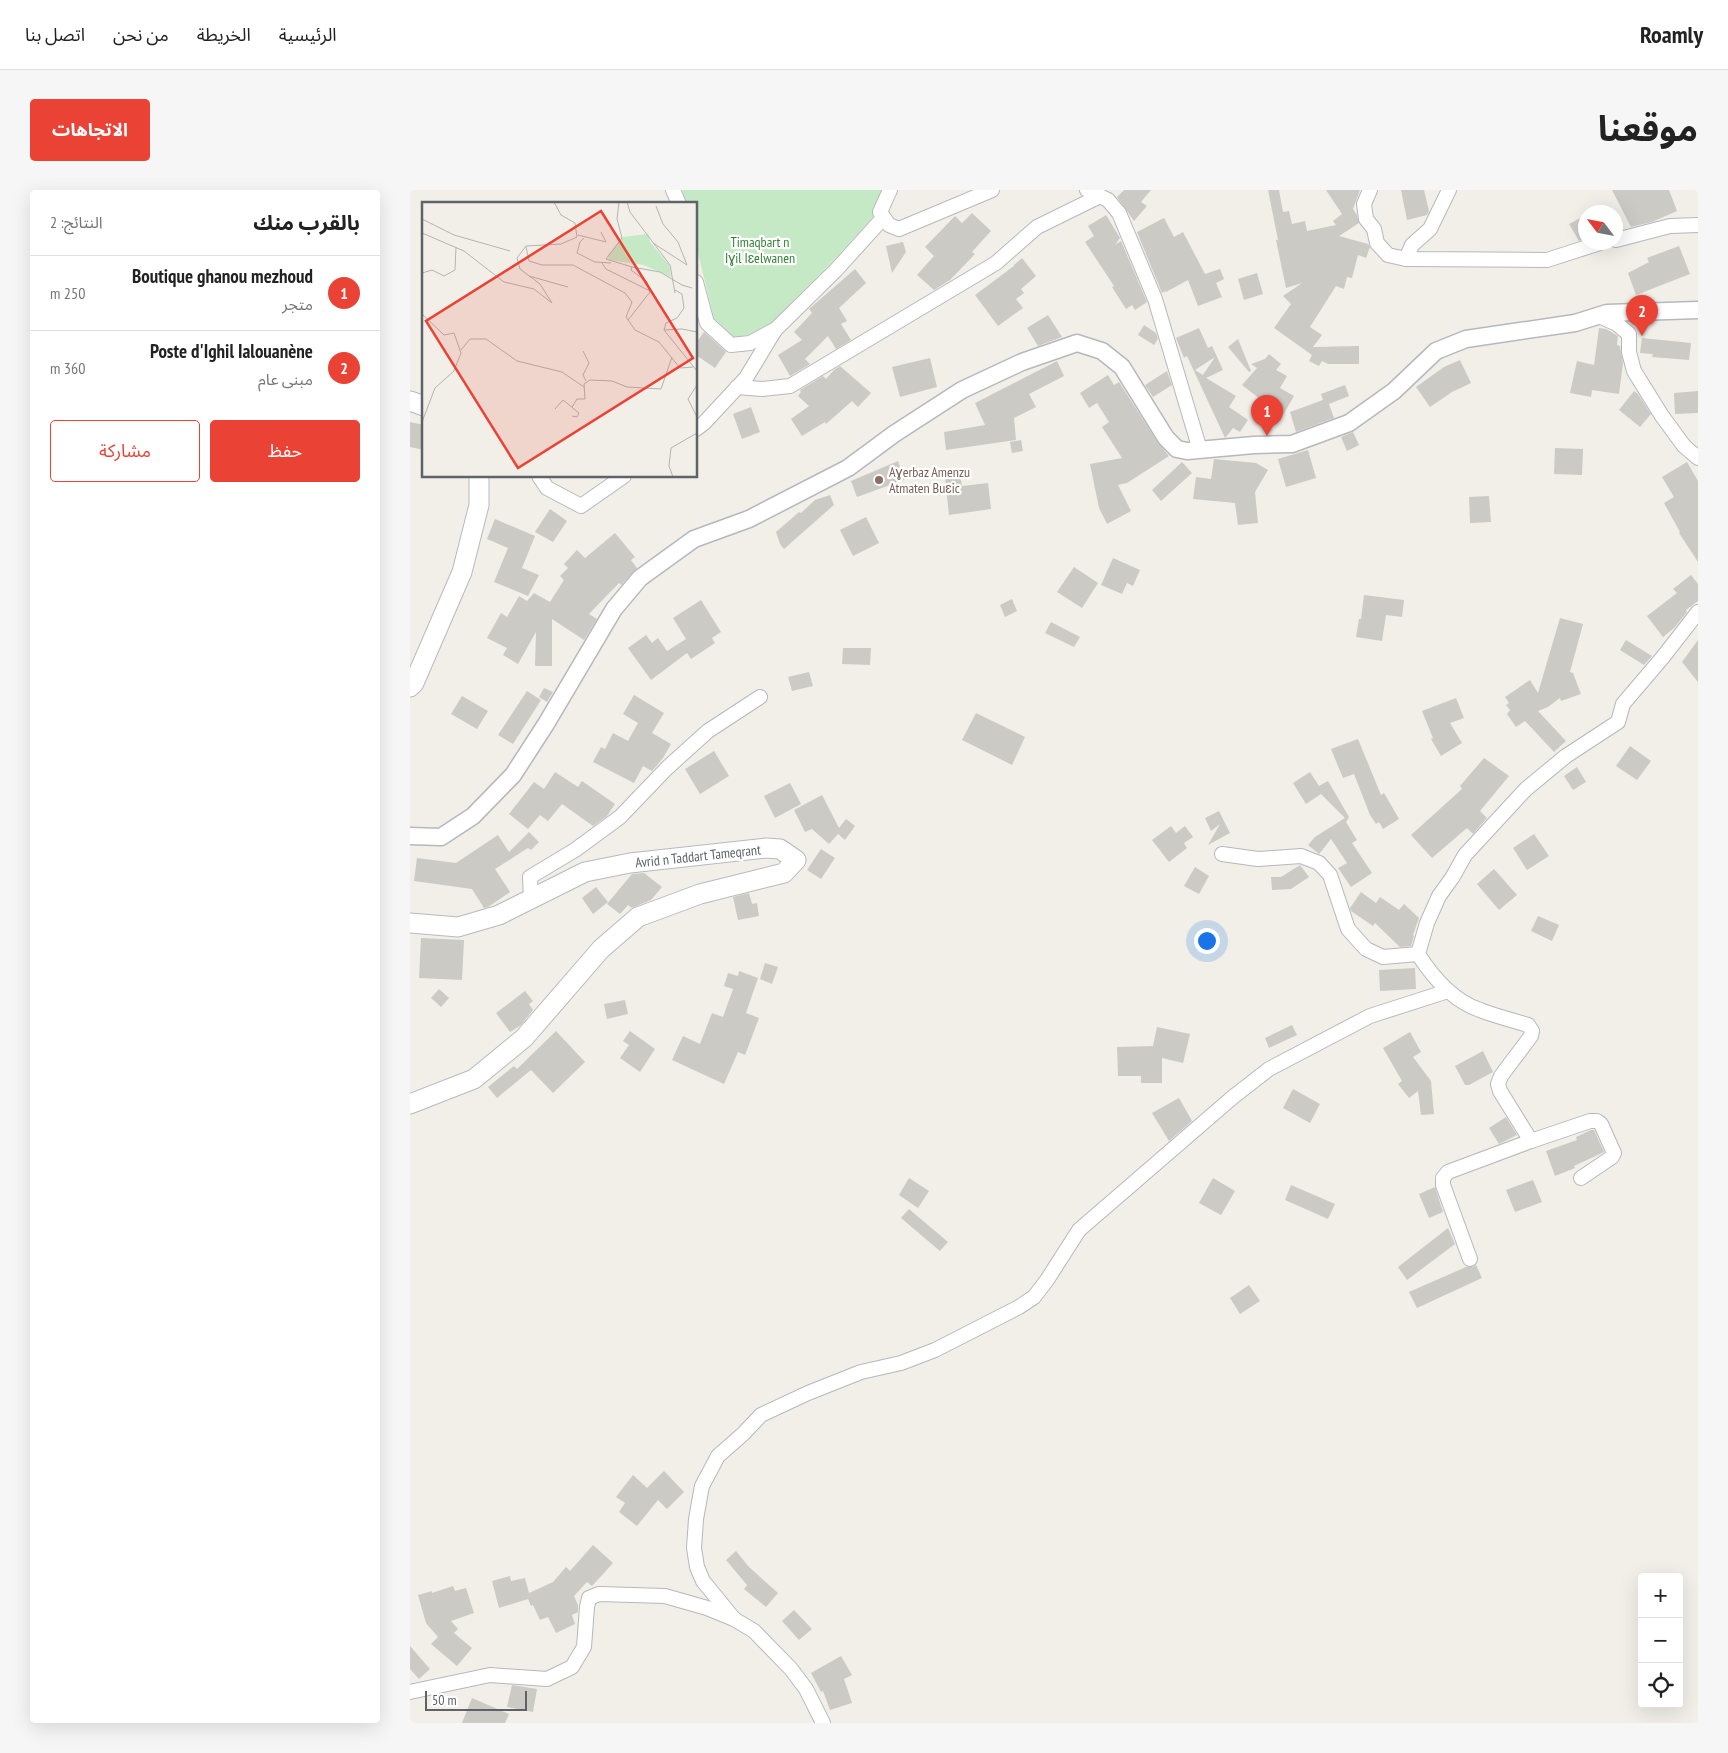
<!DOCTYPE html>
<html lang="ar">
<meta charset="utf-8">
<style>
body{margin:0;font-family:"PT Sans Narrow","Noto Sans Arabic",sans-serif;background:#f6f6f6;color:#222;direction:rtl}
.controls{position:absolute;right:15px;bottom:15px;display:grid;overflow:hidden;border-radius:5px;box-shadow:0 5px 20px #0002}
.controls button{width:45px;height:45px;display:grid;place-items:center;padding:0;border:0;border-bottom:1px solid #e0e0e0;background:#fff;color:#222;font:25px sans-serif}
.compass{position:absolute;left:1168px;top:15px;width:45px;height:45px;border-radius:50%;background:#fff;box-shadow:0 5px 20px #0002;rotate:302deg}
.scale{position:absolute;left:15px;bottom:12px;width:102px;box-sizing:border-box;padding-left:5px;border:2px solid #5f6368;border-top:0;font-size:14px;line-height:18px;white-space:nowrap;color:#5f6368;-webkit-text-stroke:4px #fff;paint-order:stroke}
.you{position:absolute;left:796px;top:750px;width:18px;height:18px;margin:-12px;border:4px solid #fff;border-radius:50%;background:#1a73e8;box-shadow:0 0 0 8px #1a73e833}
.badge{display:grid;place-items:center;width:32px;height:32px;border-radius:50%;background:#ea4335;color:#fff;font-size:16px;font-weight:700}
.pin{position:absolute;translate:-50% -41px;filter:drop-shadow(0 1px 2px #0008)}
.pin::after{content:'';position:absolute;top:26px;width:18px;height:15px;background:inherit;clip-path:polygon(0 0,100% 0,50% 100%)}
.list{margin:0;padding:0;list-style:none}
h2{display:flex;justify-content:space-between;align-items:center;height:65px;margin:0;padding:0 20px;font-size:21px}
h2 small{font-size:16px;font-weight:400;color:#767676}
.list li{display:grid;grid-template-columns:32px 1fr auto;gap:15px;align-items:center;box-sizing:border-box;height:75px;padding:0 20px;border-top:1px solid #e0e0e0}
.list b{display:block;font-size:19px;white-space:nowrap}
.list p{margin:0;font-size:16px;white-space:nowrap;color:#767676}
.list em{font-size:16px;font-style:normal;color:#767676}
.actions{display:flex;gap:10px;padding:15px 20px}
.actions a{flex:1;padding:11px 0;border:1px solid #ea4335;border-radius:5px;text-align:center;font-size:18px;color:#ea4335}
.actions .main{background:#ea4335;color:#fff}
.icon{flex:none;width:28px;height:28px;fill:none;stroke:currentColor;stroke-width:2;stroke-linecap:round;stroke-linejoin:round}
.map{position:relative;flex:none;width:1288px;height:1533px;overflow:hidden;direction:ltr;border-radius:5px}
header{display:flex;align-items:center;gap:30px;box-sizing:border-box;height:70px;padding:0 25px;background:#fff;border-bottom:1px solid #e0e0e0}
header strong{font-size:24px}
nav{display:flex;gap:28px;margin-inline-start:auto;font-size:18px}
.intro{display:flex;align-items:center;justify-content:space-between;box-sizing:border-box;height:120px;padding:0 30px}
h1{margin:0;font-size:35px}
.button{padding:12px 22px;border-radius:5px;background:#ea4335;color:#fff;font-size:18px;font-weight:700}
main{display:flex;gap:30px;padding:0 30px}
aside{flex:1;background:#fff;border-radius:5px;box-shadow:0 5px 20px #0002}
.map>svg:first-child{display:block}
.green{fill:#c5e8c5}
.building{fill:#cccac5;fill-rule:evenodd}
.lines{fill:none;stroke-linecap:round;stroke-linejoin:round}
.minor-casing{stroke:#b5b8bc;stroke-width:16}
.tertiary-casing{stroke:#b5b8bc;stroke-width:19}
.secondary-casing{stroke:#b6babf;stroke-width:21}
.minor{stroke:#fff;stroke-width:14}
.tertiary{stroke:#fff;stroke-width:16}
.secondary{stroke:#fff;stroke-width:19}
.education-dot{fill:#8d6e63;stroke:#fff;stroke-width:2}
.labels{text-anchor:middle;stroke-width:4.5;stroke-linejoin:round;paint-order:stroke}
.park-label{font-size:14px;fill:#348238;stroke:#fff}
.education-label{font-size:14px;fill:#785e54;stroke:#fff;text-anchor:start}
.street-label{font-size:14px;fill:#5f6368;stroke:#fff}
.inset-road{fill:none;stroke:#b3b3b1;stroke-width:1}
.view{fill:#ea4335;fill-opacity:0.15;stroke:#ea4335;stroke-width:2.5}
.inset-edge{fill:none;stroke:#5f6368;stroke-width:2.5}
</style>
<header>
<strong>Roamly</strong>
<nav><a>الرئيسية</a><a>الخريطة</a><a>من نحن</a><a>اتصل بنا</a></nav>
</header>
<div class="intro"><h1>موقعنا</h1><a class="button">الاتجاهات</a></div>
<main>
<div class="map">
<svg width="1288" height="1533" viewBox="0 0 1288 1533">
<rect width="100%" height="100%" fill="#f1efe8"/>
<!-- green -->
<path class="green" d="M272,0H472L463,22L464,26L420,74L361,133L338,145L324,147L304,128L286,55V14H277Z"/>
<!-- building -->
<g class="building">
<path d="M714,0H741L731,12L737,16L724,31L707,7Z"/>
<path d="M858,0H869L873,22L879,21L882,34L895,31L897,41L926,35L923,31L932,24L916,0H950L943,19L947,25L949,33L929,46L958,54L960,57L956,68L948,65L942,88L937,87L934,99L926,96L900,137L912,145L903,157L949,156V174H918L912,171L909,176L899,171L902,165L864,138L881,114L873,106L892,93L876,98L866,50H868Z"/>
<path d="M991,0H1014L1019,21L1017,25L997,30Z"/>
<path d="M1202,0H1259L1267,21L1242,32L1221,37Z"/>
<path d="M562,23L581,41L562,62L565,64L540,90L524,100L507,85L524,66L515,57L545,26L552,33Z"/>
<path d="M696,25L710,48L705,55L711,51L737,112L725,120L722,115L716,119L702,97L704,96L675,52L684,46L678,36Z"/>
<path d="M1176,25V48L1169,51L1159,34Z"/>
<path d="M754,28L764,47L773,42L795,84L810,79L814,89L806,93L812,107L788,116L778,90L754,103L756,100L752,103L727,42Z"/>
<path d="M493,52L496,62L482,83L476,56Z"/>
<path d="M1269,56L1280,84L1226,105L1218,83L1239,72L1237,68Z"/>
<path d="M612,68L626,86L611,99L614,103L606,109L613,118L588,136L565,105L604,76V75Z"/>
<path d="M445,79L456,93L429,118L437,131L431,134L441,150L426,159L418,146L395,169L400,174L380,186L368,165L392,150L384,142L402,123L399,119Z"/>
<path d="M847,83L853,104L834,110L828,89Z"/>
<path d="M638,125L652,147L628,156L617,138Z"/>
<path d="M734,135L746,143L748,149L744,155L728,145Z"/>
<path d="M789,138L798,158L802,156L813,180L796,188L826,206L819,217L838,230L830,242L823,238L816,247L815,248L777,166L774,168L766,148ZM805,167L793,185L785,180Z"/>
<path d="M1189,138L1196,139L1208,146L1207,155L1210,156L1213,173L1209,204L1182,200L1181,207L1160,203L1167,171L1184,175Z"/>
<path d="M294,142L316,162L305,178L286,165V153Z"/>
<path d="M1232,148L1281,153L1279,170L1242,167L1243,164L1230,163Z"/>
<path d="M828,149L841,181L839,182L818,157Z"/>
<path d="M859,164L871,174L866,180L877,186L870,198L884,206L870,230L846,216L850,209L832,195L847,178L841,174L855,169Z"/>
<path d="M520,168L527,197L490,207L482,177Z"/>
<path d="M1050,170L1061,193L1042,202L1020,217L1006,197L1034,177Z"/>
<path d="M647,171L654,186L619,204L626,217L604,228L606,250L536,260L534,242L575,235L565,213Z"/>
<path d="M430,176L461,203L448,217L442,211L416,234L415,232L392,246L381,229L399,216L388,206L391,202L390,200L413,186L416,189L424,180Z"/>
<path d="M757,181L762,195L743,207L735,195Z"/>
<path d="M698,185L704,195L709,192L748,253L759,266L717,293L708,295L721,321L697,334L689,318L680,274L712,268L692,237L699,232L687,213L679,218L670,203Z"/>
<path d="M935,195L939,206L919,214L924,228L886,242L880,222L913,210L911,204Z"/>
<path d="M1224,201L1228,204L1241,224L1230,237L1209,220Z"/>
<path d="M1288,201V223L1265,224L1264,203Z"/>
<path d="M341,217L350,242L332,249L323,224Z"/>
<path d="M0,232L14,235V260L0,257Z"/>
<path d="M943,242L949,255L937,261L931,247Z"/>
<path d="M611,250L613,261L602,263L600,252Z"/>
<path d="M1145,258L1173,259L1172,285L1144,284Z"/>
<path d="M898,260L906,288L876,297L868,269Z"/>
<path d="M804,269L846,273L858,280L845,302L848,333L828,335L825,313L783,309L786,287L801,289Z"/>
<path d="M488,271L494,290L447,307L441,291Z"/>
<path d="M772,272L782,283L751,311L742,300Z"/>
<path d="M1277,272L1288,291V372L1269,343L1270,342L1254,313L1264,307L1252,287Z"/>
<path d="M550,285L552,296L578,293L581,319L539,325L535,287Z"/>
<path d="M420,305L424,315L374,359L370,354L366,342L389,322L391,323L405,310Z"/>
<path d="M1079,306L1081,332L1060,333L1059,307Z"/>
<path d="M140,319L157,331L143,352L125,342Z"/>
<path d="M456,327L469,353L443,366L430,340Z"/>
<path d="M85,329L125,346L112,378L129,385L118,406L84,392L98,358L77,349Z"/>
<path d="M205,343L225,367L221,370L227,378L211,395L209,393L179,424L187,429L174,450L142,429V476H125L126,442L108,474L93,465L97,458L77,448L91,423L97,427L109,406L117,411L124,403L140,412L154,390L150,386L158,378L154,374L167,360L175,368Z"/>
<path d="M703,368L730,380L723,396L717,393L712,404L691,395Z"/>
<path d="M664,377L688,393L672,418L647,402Z"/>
<path d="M1281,385L1288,394V411L1276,420L1277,422L1264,438L1253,447L1237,426L1267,403L1263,399Z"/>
<path d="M954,405L994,410L992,427L976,425L972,451L946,447L949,429H951Z"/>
<path d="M602,409L607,421L595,427L590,415Z"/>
<path d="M291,410L311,442L302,448L305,453L281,469L277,463L241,490L218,458L236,445L242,453L248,448L257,461L276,449L263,428Z"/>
<path d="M1150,428L1173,434L1160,482L1163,483L1171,504L1151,511L1150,508L1138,517L1128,521L1156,551L1144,562L1115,531L1106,537L1097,524L1100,520L1096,515L1099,513L1095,507L1120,490L1128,503Z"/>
<path d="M641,432L670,447L664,457L635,443Z"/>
<path d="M1216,450L1242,466L1234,475L1210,460Z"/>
<path d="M1288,450V492L1272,472Z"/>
<path d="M433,458H461L460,475L432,474Z"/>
<path d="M399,482L403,496L382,501L378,487Z"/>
<path d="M134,498L143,502L137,512L129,507Z"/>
<path d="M117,501L131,510L103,554L88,545Z"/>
<path d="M224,505L254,523L242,543L261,554L253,568L242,581L233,576L224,593L183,572L191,557L195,559L203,543L218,551L228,533L213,524Z"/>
<path d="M52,506L78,521L67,539L41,524Z"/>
<path d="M1046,508L1054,528L1040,533L1052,553L1031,566L1021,549L1023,548L1012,521Z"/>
<path d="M566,523L615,547L602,575L552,550Z"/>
<path d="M948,549L971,605L974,603L989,629L973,639L969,632L966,634L960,625L944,584L933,588L921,559Z"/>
<path d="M1220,556L1241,571L1227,590L1206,576Z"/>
<path d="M304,561L319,586L290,604L275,579Z"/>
<path d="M1074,568L1099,586L1070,621L1077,628L1063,644L1057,638L1022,668L1001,645L1052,599L1050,596Z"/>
<path d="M1167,577L1176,592L1163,600L1154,586Z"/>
<path d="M145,582L168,597L172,591L205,614L197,626L183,636L152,614L138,631L130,625L118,639L99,624L124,592L134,599Z"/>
<path d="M900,582L909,596L918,591L939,627L936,632L947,650L942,653L962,683L941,697L928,678L937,673L921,649L909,664L898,655L905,647L935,628L911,604L896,614L883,593Z"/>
<path d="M380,593L391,614L365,628L354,606Z"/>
<path d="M412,605L429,638L436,629L445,636L435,650L428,644L419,654L402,639L395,642L384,620Z"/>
<path d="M809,621L820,643L798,655L810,634L801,641L795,628Z"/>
<path d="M761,636L766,643L775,636L783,647L774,653L777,658L759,672L742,650Z"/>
<path d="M119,642L129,652L121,660L118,658L85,679L100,702L78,717L74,718L62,699L4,691L7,668L46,673L88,645L99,662Z"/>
<path d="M1124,644L1139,666L1117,680L1103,658Z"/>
<path d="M411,659L425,668L411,689L397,680Z"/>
<path d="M890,675L899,687L881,699L862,700L861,687H871Z"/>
<path d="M785,677L799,686L789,704L774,696Z"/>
<path d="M1084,679L1107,705L1089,720L1067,694Z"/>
<path d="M234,683L252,697L241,710L222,718L218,715L210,724L197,714L222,684Z"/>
<path d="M186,697L198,712L183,724L172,708Z"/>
<path d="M951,702L966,713L970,707L989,720L994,714L1009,728L1003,745L1004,746L1001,756L990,757L965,733L963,736L941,721L940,718Z"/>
<path d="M339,703L342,714L347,713L349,726L328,730L323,707Z"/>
<path d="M1128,726L1149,735L1142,751L1121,741Z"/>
<path d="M11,748L54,750L52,790L9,788Z"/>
<path d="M355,773L368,777L362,794L350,789Z"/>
<path d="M1005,778L1006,799L970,801L969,780Z"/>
<path d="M329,781L348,788L336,823L349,828L335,865L328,862L314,894L262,870L273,846L290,854L302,823L313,827L323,799L314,796L318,783L328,786Z"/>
<path d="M29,799L39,808L31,817L21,808Z"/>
<path d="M115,801L123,811L119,814L123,820L111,835L100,842L86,823Z"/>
<path d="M215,810L218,824L197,829L194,814Z"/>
<path d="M882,835L887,845L859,858L855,848Z"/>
<path d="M747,837L780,844L773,873L752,868V893H731V886H708L707,857L743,856Z"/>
<path d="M146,841L175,872L143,903L121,880L87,908L78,897L104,876L107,879Z"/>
<path d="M220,841L245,859L230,882L210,868L219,855L213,851Z"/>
<path d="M1000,842L1011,862L1003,867L1021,891L1024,924L1011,925L1008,901L999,908L988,894L992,891L973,858Z"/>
<path d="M1073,861L1083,882L1059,895H1055L1045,876Z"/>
<path d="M883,899L910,914L900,933L873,918Z"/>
<path d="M769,908L782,931L759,951L742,923Z"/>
<path d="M1096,927L1107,945L1089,954L1079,938Z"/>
<path d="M1181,940H1184L1194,962L1164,976L1165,978L1145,986L1136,961L1167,950L1166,947Z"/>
<path d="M499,988L519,1001L508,1018L489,1005Z"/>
<path d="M803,988L825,1001L811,1025L789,1013Z"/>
<path d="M1123,990L1132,1012L1105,1022L1096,1000Z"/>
<path d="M881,995L925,1014L918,1029L875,1010Z"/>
<path d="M1025,997L1033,1022L1019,1028L1009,1004Z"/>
<path d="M499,1019L538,1052L530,1061L491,1028Z"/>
<path d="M1038,1038L1045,1054L997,1090L988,1077Z"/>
<path d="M1066,1075L1072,1088L1007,1118L999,1102L1056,1077H1063Z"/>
<path d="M839,1095L850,1111L830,1124L820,1108Z"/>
<path d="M254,1281L274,1302L257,1319L248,1310L227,1336L209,1322L215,1313L206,1307L223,1285L237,1298Z"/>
<path d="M183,1355L203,1373L182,1396L177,1392L164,1406L168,1415V1422L162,1425L165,1434L146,1443L138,1427L130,1430L123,1415L121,1416L118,1409L89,1418L82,1391L100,1386L101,1391L115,1388L119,1403L143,1392L156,1377L160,1381Z"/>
<path d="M326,1361L339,1377L368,1403L356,1417L334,1399L337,1395L316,1370Z"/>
<path d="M43,1396L45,1401L56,1398L64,1423L41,1431L48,1439L44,1443L62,1458L47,1476L21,1454L28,1447L16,1433L8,1405L22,1401V1403Z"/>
<path d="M384,1420L402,1439L389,1450L372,1431Z"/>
<path d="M0,1456L20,1479L9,1489L0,1479Z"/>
<path d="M431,1466L442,1485L434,1489L442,1513L420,1520L413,1501L411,1502L401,1483Z"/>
<path d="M102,1495L127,1499L123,1522L97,1517Z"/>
<path d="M62,1508L99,1524L95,1533H52Z"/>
</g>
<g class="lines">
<!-- minor casing -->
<g class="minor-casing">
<g id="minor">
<path d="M263,0L269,14"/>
<path d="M480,0L470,22L479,35L489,39L582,0"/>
<path d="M677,0L698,10L709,23L745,109L790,260"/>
<path d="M960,0L954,14L956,29L964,39L967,53L978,65L996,69"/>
<path d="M1039,0L1020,39L1002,55L996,69L1137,70L1193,52"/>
<path d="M1206,50L1260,36L1288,35"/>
<path d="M286,92L297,133L321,155L340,153L366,139L426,80L473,28"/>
<path d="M1189,126L1207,134L1219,144V162L1224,181L1252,226L1274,256L1288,268"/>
<path d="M327,197L352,199L380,196L586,73L627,37L690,6"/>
<path d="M286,239L294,233L336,188L365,140"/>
<path d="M129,286L137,298L171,316L214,286"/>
<path d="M812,664L848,669L891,666L909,673L920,685L938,739L956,759L973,767L1008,764"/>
<path d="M121,709L120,687L165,660L210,627L257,578L298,541L350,507"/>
<path d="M1121,951L1090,901L1088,894L1091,886L1121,846L1122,841L1118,835C1102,830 1085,826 1070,820C1043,811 1022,786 1008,764L1017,733L1029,706L1042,688L1055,665L1116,599L1156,566L1208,532L1213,514L1253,467L1288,422"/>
<path d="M1060,1069L1033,995V988L1038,982L1121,951L1180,931H1187L1191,934L1204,963L1202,967L1171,988"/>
<path d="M324,1429L293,1391L287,1377L284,1358L286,1329L292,1296L308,1266L333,1244L351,1225L398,1203L451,1182L491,1173L525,1160L609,1117L624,1107L637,1090L669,1040L823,907L859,879L960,826L1038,801"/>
<path d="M0,1502L80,1485L137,1489L162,1477L174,1457L177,1417L179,1408L189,1404L255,1406L297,1418L324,1429L344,1441L381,1479L396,1499L413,1533"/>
</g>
</g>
<!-- tertiary casing -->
<g class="tertiary-casing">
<path id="tertiary" d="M0,646L31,647L63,626L103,585L136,534L204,419L230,388L284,349L339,329L438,278L484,244L552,200L612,172L667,153L692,161L712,177L756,248L767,259L777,261L844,255L882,254L939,233L984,201L1026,161L1056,149L1165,133L1197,123L1288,120"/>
</g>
<!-- secondary casing -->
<g class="secondary-casing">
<g id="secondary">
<path d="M0,211L14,216"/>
<path d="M0,497L4,493L52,382L69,315V286"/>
<path d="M0,733L48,737L89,725L175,682L220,673L356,658L370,659L386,670L374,683L290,704L228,727L191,759L114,848L64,889L0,914"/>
</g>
</g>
<!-- minor -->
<use href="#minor" class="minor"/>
<!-- tertiary -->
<use href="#tertiary" class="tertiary"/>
<!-- secondary -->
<use href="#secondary" class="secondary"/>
</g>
<!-- markers -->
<circle class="education-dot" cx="469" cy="290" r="5"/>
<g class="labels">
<!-- park labels -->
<g class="park-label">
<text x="350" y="57">Timaqbart n<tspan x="350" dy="16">Iɣil Iɛelwanen</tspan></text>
</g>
<!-- education labels -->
<g class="education-label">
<text x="479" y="287">Aɣerbaz Amenzu<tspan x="479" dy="16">Atmaten Buɛic</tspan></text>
</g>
<!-- street labels -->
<g class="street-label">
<text transform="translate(288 666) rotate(-6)" y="5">Avrid n Taddart Tameqrant</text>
</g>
</g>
<!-- overview -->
<g transform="translate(12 12)">
<rect width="275" height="275" fill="#f1efe8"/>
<path d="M226,32L228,40L247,63L249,75L222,63L187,58L186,53L201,35Z" fill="#c5e8c5"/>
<path class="inset-road" d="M197,0L195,17L200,36L184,57L210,65M205,0L208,10L248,63L253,91M0,17L32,33L88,49M0,31L42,49L82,80L112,87L130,101L118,82L98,67L95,56L104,44L139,42L155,35L153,21L139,13L132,0M156,33L184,40L179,30M162,36L158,40L155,51L173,60L189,61M231,41L265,63L256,40L241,22L234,4M104,45L107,59L120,63H151L203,91L210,100L204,115L213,128L237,140L258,166L271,165M180,61L184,67L228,89M0,71L10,68L22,74L33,68L34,45M107,74L146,85M0,112L22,133L32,131L39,151L32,169L13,186L0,220M206,118L228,90L225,80L209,68L210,65L238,70L260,83L270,86M242,128L244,121L255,116L262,106L260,92L253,88M275,130L260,127L242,128L275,169M39,148L48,137H64L95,159L140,170L162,185M161,149L167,161L161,173L164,179M275,183L266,197L275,215M150,205L155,197H163L162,182L168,178L190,179L205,185L239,187L250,155M133,207L141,198L157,211L155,215L150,214M251,275L247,264L249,246L275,231"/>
<path class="view" d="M179,9L271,156L96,266L4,119Z"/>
<rect width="275" height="275" class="inset-edge"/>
</g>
</svg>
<div class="controls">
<button>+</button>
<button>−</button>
<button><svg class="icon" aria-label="locate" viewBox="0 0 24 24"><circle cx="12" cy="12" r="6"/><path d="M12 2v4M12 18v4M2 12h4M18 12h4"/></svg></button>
</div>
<svg class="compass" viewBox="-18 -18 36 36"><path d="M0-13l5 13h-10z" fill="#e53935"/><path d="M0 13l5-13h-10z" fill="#767676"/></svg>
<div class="scale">50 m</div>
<div class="you"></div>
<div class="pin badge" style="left:857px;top:246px">1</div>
<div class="pin badge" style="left:1232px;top:146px">2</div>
</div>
<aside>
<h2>بالقرب منك<small>النتائج: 2</small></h2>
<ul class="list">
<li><span class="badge">1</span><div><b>Boutique ghanou mezhoud</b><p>متجر</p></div><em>250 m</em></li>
<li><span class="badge">2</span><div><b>Poste d'Ighil Ialouanène</b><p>مبنى عام</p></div><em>360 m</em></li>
</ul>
<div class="actions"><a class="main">حفظ</a><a>مشاركة</a></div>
</aside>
</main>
